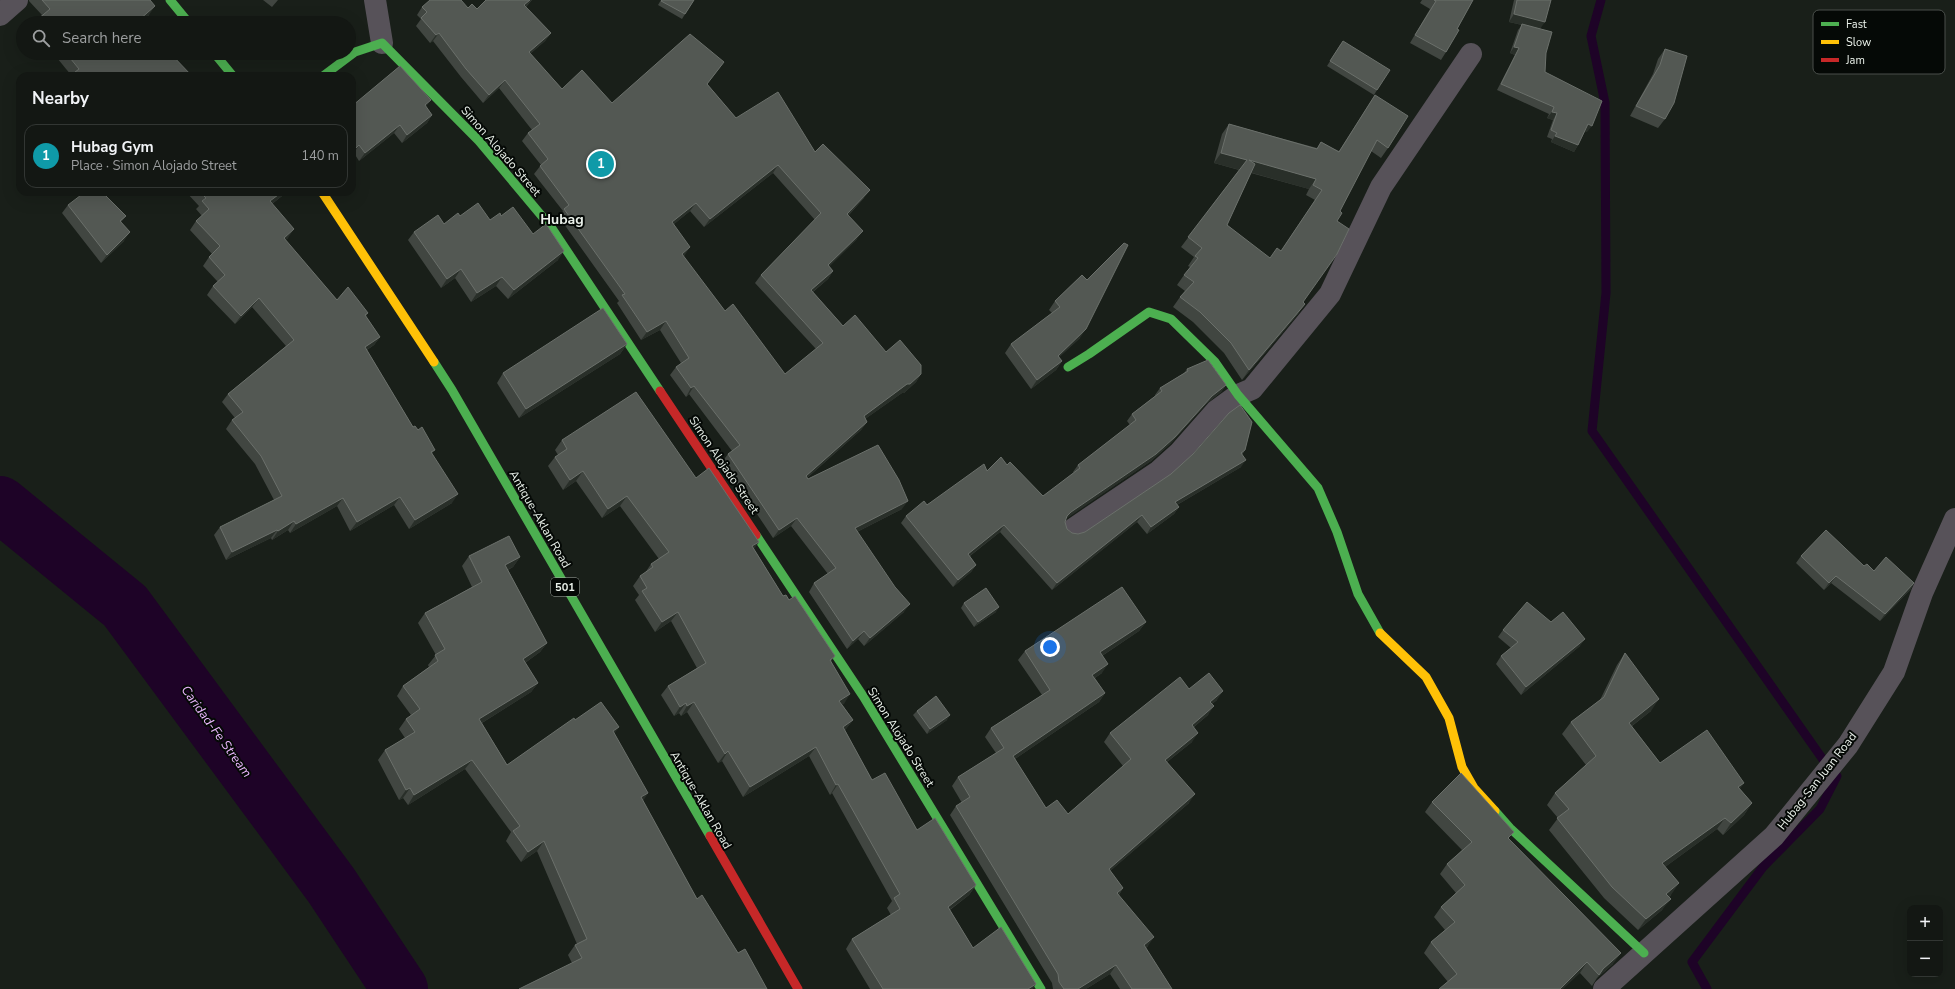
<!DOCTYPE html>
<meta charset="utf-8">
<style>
body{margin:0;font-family:"Nunito Sans",sans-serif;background:#202421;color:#f1f3f6}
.controls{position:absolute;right:12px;bottom:12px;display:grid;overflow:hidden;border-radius:8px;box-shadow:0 4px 16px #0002}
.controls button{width:36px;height:36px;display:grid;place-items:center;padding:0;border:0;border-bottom:1px solid #323633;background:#131713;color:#f1f3f6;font:20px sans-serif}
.you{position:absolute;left:1050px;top:647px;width:14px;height:14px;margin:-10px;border:3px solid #fff;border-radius:50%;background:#1a73e8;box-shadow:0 0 0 6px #1a73e833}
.badge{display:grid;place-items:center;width:26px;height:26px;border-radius:50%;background:#a2a8a2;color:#fff;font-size:13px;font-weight:700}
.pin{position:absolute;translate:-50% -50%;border:2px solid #fff;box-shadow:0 1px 4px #0006}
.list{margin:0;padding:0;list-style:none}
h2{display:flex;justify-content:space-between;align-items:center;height:52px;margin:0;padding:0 16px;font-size:17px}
h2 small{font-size:13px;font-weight:400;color:#9d9fa0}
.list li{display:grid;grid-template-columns:26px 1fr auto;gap:12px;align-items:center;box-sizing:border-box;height:64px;margin:0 8px 8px;padding:0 8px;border:1px solid #323633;border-radius:12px}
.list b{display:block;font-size:15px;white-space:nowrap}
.list p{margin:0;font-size:13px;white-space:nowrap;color:#9d9fa0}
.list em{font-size:13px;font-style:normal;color:#9d9fa0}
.icon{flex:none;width:22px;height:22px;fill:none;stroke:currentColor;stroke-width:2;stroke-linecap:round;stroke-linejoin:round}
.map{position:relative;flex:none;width:1955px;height:989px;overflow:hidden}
.search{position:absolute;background:#131713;box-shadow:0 4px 16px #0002;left:16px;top:16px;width:340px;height:44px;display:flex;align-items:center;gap:10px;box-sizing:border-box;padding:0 14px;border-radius:22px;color:#9d9fa0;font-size:15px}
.panel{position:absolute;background:#131713;box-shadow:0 4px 16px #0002;left:16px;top:72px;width:340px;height:124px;border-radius:12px}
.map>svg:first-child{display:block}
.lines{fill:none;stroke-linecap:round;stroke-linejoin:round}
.stream{stroke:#1e0327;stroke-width:9}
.river{stroke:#1e0327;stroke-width:56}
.street{stroke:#575259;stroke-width:22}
.fast{stroke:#4caf50;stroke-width:9}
.slow{stroke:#ffc107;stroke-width:9}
.jam{stroke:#c62828;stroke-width:9}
.wall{fill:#414641;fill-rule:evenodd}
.shaded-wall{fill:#292f29}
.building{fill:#535853;stroke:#6b706b;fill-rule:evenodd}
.labels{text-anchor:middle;stroke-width:4;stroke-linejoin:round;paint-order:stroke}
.shield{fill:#050906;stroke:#a6aca6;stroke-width:1}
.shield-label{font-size:11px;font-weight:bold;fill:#ebf2eb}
.street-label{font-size:12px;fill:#ebf2eb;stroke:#050906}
.water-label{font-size:13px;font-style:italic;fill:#eab6fd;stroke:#050906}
.quarter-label{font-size:14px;font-weight:bold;fill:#ebf2eb;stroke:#050906}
.key{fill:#050906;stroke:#4a4f4b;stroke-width:1}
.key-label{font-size:11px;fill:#ebf2eb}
</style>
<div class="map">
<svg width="1955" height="989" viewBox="0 0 1955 989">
<rect width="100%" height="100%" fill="#191f19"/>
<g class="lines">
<!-- stream -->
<g class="stream">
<path d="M1601,0L1591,36L1605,103L1606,293L1592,431L1824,761"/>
<path d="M1707,989L1692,962L1763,867L1820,809L1837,776"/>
</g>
<!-- river -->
<path class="river" d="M0,504L125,606L331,885L400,989"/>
<!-- street -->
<g class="street">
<path d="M375,0L382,43"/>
<path d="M0,15L17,0"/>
<path d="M1073,529L1159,471L1179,453L1216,411L1238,395L1252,389L1330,294L1381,187L1471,54"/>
<path d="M1604,989L1774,836L1848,745L1894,672L1922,593L1955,519"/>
</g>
<!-- fast -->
<g class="fast">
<path d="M170,0L189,23"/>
<path d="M214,53L233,76"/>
<path d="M323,76L355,52L382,43L479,141L551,227L660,391"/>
<path d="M434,362L452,390L710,836"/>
<path d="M1068,367L1089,354L1149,312L1171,319L1215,362L1238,395L1318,488L1337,532L1358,594L1380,633"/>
<path d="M756,535L863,696L1041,989"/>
<path d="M1495,811L1510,828L1644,953"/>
</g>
<!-- slow -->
<g class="slow">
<path d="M322,192L434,362"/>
<path d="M1380,633L1426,677L1449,718L1462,767L1474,788L1495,811"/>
</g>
<!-- jam -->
<g class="jam">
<path d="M660,391L756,535"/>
<path d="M710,836L798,989"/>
</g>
</g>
<!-- wall -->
<g class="wall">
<path d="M29,0H150L149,15L141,22L142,23H35L37,20L42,15L29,1Z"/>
<path d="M263,0H278L272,7Z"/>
<path d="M486,0H532L526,7L551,33L545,41L530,54L562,89L612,103L724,62L707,84L736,118L815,152L864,198L848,216L857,239L829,266L833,271L828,279L813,292L843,326L921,374L916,382L904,393H902L865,419L867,422L861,430L807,478L808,479L902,509L857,532L904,612L864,646L858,639L847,649L809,592L814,583L828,574L791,526L773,538L722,462L728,454L732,451L689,394L686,397L670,375L676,367L681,363L660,330L641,340L617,303L619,301L559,217L563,211L534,174L541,165L522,141L528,133L532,130L499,88L483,103L461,77L433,41L430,43L416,26L421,19L417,15L422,7L468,8L477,9ZM773,173L815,220L761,275L755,283L816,349L785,374L725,311L683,256L685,255L674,224L690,211L704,227Z"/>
<path d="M661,0H694L682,19L658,5Z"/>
<path d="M1422,0H1473L1457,29L1446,52L1441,60L1410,43L1430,9L1420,3Z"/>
<path d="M1514,0H1551L1540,29L1546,53L1545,72L1587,132L1585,131L1578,145L1574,152L1551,142L1552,139L1547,137L1553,120L1547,118L1549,114L1497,90L1515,55L1510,53L1518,30L1522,25L1509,22Z"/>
<path d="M1340,45L1377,90L1374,95L1327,66Z"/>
<path d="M1665,49V119L1658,128L1630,116L1653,74L1658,59Z"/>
<path d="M53,53H170L71,75Z"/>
<path d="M1375,95L1388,148L1381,158L1371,151L1340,211L1337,221L1303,302L1298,314L1242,380L1224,353L1193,322L1173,307L1180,297L1185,291L1177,285L1184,275L1190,267L1188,266L1194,257L1181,247L1239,170L1214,163L1222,134L1229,124L1317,148L1321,142L1339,151ZM1251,173L1309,189L1306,195L1315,200L1281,251L1269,258L1227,225Z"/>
<path d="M352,106L426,107L432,115L427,123L402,143L394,133L359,161L354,153L352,155Z"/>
<path d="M186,192H287L272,204L288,238L285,240L337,300L368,313L366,316L380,337L374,345L367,350L413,427L418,430L435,450L432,453L452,503L409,529L394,505L350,531L337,506L290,533L288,530L272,540L271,538L226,560L214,535L220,527L274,500L255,464L226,429L232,420L235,418L222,402L228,394L286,346L252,307L235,324L207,295L213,286L218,282L203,266L209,257L212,254L190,230L196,221L202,216L196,209L199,206Z"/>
<path d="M68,205L126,216L121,222L124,241L101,263L62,213Z"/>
<path d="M460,216L490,220L501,216L533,234L558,260L508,299L496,286L471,302L455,278L441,288L408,240L414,232L444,224Z"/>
<path d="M1082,275L1080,338L1059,357L1062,361L1056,370L1031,389L1005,353L1011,344L1052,313L1049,310L1055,301Z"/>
<path d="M627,344L620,354L519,418L497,383L503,373Z"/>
<path d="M1187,369L1226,385L1221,392L1207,403L1170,444L1151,461L1066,518L1065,522L1067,529L1072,533L1078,534L1085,532L1245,450L1242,455L1241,467L1177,505L1179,507L1174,514L1147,534L1137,522L1052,590L1000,532L970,556L976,565L971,572L953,587L901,523L906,516L987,471L1007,465L1043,496L1074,473L1073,472L1078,465L1130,425L1127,421L1132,414L1155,396V395L1160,388L1184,373Z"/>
<path d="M562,440L696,478L754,549L783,596L789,600L835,656L831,661L844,704H842L853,720L845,730L872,780L917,830L976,885L969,895L950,910L973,948L1036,984L1032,989H870L846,949L852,939L891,915L887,908L892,901L832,793L830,795L809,756L743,797L722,761L718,763L687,712L681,716L679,713L674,716L661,695L668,686L697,668L671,621L655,632L635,600L639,595L633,586L640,576L645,573L651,564L659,559L620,506L602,518L576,481L563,490L548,466L555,457L558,455L555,450Z"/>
<path d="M469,556L520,557L513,567L508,570L547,643L540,652L525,663L538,683L531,692L482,723L507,765L575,720L614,734L643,801L697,899L738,953L767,989L572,963L568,955L575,945L577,944L537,851L521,862L506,841L511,832L465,769L408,805L403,798L399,800L378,760L385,750L405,738L399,729L406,719L411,715L397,696L403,686L429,667L428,665L436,655L418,623L425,613L472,587L462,566Z"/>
<path d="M1801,556L1864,566L1874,571L1914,583L1910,590L1880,621L1831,583L1824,590L1796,563Z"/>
<path d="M964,603L996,612L974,627L961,608Z"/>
<path d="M1146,622L1139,631L1102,656V673L1095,678L1105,693L1099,702L1015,759L1046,808L1068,814L1123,766L1104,742L1110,733L1189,689L1217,700L1212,704L1208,715L1194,727L1192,742L1167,762L1189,803L1110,871L1123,888L1119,895L1148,946L1146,948L1172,989H1120L1110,974L1086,989H1053L1052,983L950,815L956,806L962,803L952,786L958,777L996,753L985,737L991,728L1042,695L1018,660L1025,651Z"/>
<path d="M1551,622L1580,646L1521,695L1496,664L1501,656L1511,648L1498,637L1503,630Z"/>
<path d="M1625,653L1651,711L1632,726L1660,763L1740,789L1752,803L1744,815L1723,835L1717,829L1665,867L1671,895L1669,897L1662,910L1638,930L1604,898L1549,830L1558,818L1547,805L1555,793L1586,765L1562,734L1571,722L1600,700L1617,665Z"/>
<path d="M917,711L947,720L927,734L913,715Z"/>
<path d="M1432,802L1509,839L1613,964L1597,978L1592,986L1580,973L1448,982L1424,953L1431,942L1445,930L1434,917L1441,907L1456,893L1440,874L1447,864L1462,850L1425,812Z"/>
</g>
<!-- shaded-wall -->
<g class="shaded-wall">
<path d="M530,0H532L519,13L524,5Z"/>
<path d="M155,6L149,15L139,23V20Z"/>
<path d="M1514,14L1545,22L1540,29L1509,22Z"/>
<path d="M439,33L433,41L430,43L436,35Z"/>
<path d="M551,33L545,41L523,60L529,52Z"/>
<path d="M1514,47L1519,48L1515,55L1510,53Z"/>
<path d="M505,80L499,88L483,103L489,95Z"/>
<path d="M431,100L425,108V105Z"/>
<path d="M1552,112L1557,113L1553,120L1547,118Z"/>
<path d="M432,115L427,123L402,143L407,135Z"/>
<path d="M1588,124L1592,126L1587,132L1583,131Z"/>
<path d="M400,125L394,133L359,161L365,153Z"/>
<path d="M1555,136L1578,145L1574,152L1551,142Z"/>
<path d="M359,145L354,153L352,155V152Z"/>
<path d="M1221,153L1247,160L1240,170L1214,163Z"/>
<path d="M1249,160L1316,179L1309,189L1242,170Z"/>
<path d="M778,165L773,173L704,227L710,219Z"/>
<path d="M870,190L864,198L841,223L847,214Z"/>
<path d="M282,192H287L264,210L270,201Z"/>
<path d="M696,203L690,211L667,230L672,222Z"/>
<path d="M294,229L288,238L278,247L284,238Z"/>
<path d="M863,231L857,239L823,273L828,265Z"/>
<path d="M130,232L124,241L101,263L107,255Z"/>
<path d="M690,247L685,255L676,262L682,254Z"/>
<path d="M564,251L558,260L508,299L514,290Z"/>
<path d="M461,269L455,278L441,288L447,279Z"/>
<path d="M833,271L828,279L805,298L811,290Z"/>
<path d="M502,277L496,286L471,302L477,293Z"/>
<path d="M259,298L252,307L235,324L241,316Z"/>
<path d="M1305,304L1298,314L1242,380L1249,370Z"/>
<path d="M666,321L660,330L641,340L647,332Z"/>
<path d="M1086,329L1080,338L1052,364L1058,356Z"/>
<path d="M380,337L374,345L359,355L365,347Z"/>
<path d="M627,344L620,354L519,418L526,409Z"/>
<path d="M1062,361L1056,370L1031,389L1037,380Z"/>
<path d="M921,374L916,382L904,393H902L858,424L864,416Z"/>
<path d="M1226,385L1221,392L1207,403L1170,444L1151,461L1066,519L1067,516L1071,512L1212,396Z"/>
<path d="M694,386L689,394L686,397L691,388Z"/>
<path d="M867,422L861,430L800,484L806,476Z"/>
<path d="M1246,460L1241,467L1170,509L1175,502Z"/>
<path d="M583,471L576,481L563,490L570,480Z"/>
<path d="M458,494L452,503L409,529L415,520Z"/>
<path d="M627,496L620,506L602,518L608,509Z"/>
<path d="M400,497L394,505L350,531L357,522Z"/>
<path d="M343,498L337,506L290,533L296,524Z"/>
<path d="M908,501L902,509L849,536L855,528Z"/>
<path d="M1179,507L1174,514L1147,534L1151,527Z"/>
<path d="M1142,515L1137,522L1052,590L1057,583Z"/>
<path d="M797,518L791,526L773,538L779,530Z"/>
<path d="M294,521L288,530L272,540L278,531Z"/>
<path d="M1004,525L1000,532L963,561L968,554Z"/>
<path d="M277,530L271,538L226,560L232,552Z"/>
<path d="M759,542L752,552V546Z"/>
<path d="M520,557L513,567L498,574L505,565Z"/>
<path d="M976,565L971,572L953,587L958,580Z"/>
<path d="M1836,576L1831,583L1824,590L1829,583Z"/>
<path d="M1914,583L1910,590L1880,621L1885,614Z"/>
<path d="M910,604L904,612L864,646L870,638Z"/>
<path d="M999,607L996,612L974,627L978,622Z"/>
<path d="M678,612L671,621L655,632L662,622Z"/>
<path d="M1146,622L1139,631L1094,661L1100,652Z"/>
<path d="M864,631L858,639L847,649L853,641Z"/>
<path d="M1585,639L1580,646L1521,695L1526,687Z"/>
<path d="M547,643L540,652L516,669L523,659Z"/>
<path d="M1108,664L1102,673L1086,684L1092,675Z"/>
<path d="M538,683L531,692L472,729L479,719Z"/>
<path d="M1223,691L1217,700L1204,710L1210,702Z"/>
<path d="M1105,693L1099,702L1006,765L1013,756Z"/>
<path d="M850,694L844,704L833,710L839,701Z"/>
<path d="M1659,699L1651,711L1621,734L1629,723Z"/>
<path d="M694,702L687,712L681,716L687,706Z"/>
<path d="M686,703L679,713L674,716L680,707Z"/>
<path d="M1214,706L1208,715L1185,734L1192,725Z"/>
<path d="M950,715L947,720L927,734L930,729Z"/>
<path d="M853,720L846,729L836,737L843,727Z"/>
<path d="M619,727L612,737L613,731Z"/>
<path d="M1198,733L1192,742L1159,768L1165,760Z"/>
<path d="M816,747L809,756L743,797L750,787Z"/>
<path d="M728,751L722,761L718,763L725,754Z"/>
<path d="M472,760L465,769L408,805L414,795Z"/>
<path d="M1744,783L1736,795L1738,787Z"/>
<path d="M838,784L832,793L830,795L836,785Z"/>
<path d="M410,788L403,798L399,800L406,790Z"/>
<path d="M648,793L642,803L641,797Z"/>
<path d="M1195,794L1189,803L1102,878L1109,869Z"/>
<path d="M1752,803L1744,815L1723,835L1731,823Z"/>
<path d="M1725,818L1717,829L1654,875L1662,863Z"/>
<path d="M544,841L537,851L521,862L528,852Z"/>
<path d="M1679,883L1671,895L1658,905L1666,894Z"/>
<path d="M976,885L969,895L941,916L948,907Z"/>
<path d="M1123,888L1117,897V893Z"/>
<path d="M1671,899L1662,910L1638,930L1646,919Z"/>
<path d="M1154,937L1148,946L1138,954L1144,945Z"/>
<path d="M1621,953L1613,964L1597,978L1603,969Z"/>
<path d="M1587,962L1580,973L1563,989H1560Z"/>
<path d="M1116,965L1110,974L1086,989H1078Z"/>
<path d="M1036,984L1032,989H1028Z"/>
</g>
<!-- building -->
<g class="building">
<path d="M42,0H150L155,6L139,20L142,23H40L37,20L50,9Z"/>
<path d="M430,0H461L468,8L472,4L477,9L486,0H530L524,5L551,33L529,52L562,89L582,70L612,103L690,34L724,62L707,84L736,118L778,92L815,152L823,144L870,190L847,214L863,231L828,265L833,271L811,290L843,326L855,315L886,352L900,340L921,365V374L910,384H907L864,416L867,422L806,476L808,479L878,445L899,480L908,501L855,528L895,587L910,604L870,638L864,631L853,641L814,583L836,568L797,518L779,530L728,454L740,445L694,386L691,388L676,367L689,358L666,321L647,332L622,295L625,294L564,209L569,205L540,166L548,159L528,133L540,124L505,80L489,95L466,69L439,33L436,35L421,18L427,12L422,7ZM778,165L821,213L761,275L823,343L785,374L733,304L725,311L682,254L690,247L672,222L696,203L710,219Z"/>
<path d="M662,0H694L685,14L661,1Z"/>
<path d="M1434,0H1473L1457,29L1459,30L1446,52L1415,35L1436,1Z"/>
<path d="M1517,0H1551L1545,22L1514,14Z"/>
<path d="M1522,24L1552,32L1546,53L1545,72L1602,101L1592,126L1588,124L1578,145L1555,136L1557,133L1551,130L1557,113L1552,112L1554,107L1501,84L1519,48L1514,47Z"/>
<path d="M1343,41L1390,70L1377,90L1330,61Z"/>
<path d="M1665,49L1687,56L1674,103L1665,119L1636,106L1660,65Z"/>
<path d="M66,53H170L192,76H70L79,69Z"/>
<path d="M400,66L431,100L425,105L432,115L407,135L400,125L365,153L359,145L354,150L352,148V106Z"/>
<path d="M1375,95L1408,116L1388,148L1377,140L1340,211L1342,213L1337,221L1349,229L1337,254L1303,302L1305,304L1249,370L1231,343L1200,312L1180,297L1194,282L1184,275L1198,258L1195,256L1202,248L1188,237L1247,160L1221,153L1229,124L1317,149L1321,142L1339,152ZM1249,160L1316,179L1313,185L1322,190L1281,251L1277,248L1270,258L1227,225L1255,164Z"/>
<path d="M85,192H102L126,216L120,221L130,232L107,255L68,205Z"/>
<path d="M200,192H282L270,201L294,229L284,238L337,300L348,287L368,313L365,315L380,337L365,347L413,427L415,426L418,430L422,427L435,450L431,452L458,494L415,520L400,497L357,522L343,498L296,524L294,521L278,531L277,530L232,552L220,527L282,496L261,456L232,420L243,412L228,394L294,340L259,298L241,316L213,286L225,275L209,257L220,246L196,221L209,209L202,201L206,198Z"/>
<path d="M478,203L490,220L500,213L501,216L513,207L533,234L546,224L564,251L514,290L502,277L477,293L461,269L447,279L414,232L438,215L444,224L458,213L460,216Z"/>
<path d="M1124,243L1128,245L1086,329L1058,356L1062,361L1037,380L1011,344L1060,307L1055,301L1082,275L1087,280Z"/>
<path d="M603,308L627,344L526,409L503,373Z"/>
<path d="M1208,360L1226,385L1212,396L1175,437L1156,454L1071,512L1067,516L1065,522L1067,529L1072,533L1078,534L1085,532L1171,474L1193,454L1229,413L1240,405L1252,422L1245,450L1241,453L1246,460L1175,502L1179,507L1151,527L1142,515L1057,583L1004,525L968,554L976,565L958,580L906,516L924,501L927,505L984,464L987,471L1001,457L1007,465L1010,462L1043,496L1080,468L1078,465L1136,420L1132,414L1162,391L1160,388L1188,371L1187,369Z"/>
<path d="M636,392L696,478L709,468L759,542L752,546L783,596L786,595L789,600L795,596L835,656L830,660L850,694L839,701L853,720L843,727L872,780L885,773L917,830L935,818L976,885L948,907L973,948L1001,927L1036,984L1028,989H883L852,939L900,909L894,898L900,894L838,784L836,785L816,747L750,787L728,751L725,754L694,702L687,706L686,703L680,707L668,686L706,663L678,612L662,622L642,591L647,588L640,576L653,567L651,564L669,552L627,496L608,509L583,471L570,480L555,457L567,449L562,440Z"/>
<path d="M1826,530L1864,566L1867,564L1874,571L1886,557L1914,583L1885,614L1836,576L1829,583L1801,556Z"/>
<path d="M509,536L520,557L505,565L547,643L523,659L538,683L479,719L507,765L574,718L575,720L601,702L619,727L613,731L648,793L641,797L697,899L702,895L738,953L745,949L767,989H519L582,958L575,945L587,939L544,841L528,852L513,831L520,826L472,760L414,795L410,788L406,790L385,750L415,732L406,719L420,709L403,686L438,661L435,655L445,649L425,613L482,582L469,556Z"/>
<path d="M1122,587L1146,622L1100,652L1108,664L1092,675L1105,693L1013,756L1046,808L1057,800L1068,814L1131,759L1110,733L1180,677L1189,689L1209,673L1223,691L1210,702L1214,706L1192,725L1198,733L1165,760L1195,794L1109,869L1123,888L1117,893L1154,937L1144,945L1172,989H1132L1116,965L1078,989H1064L1059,982L1058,974L956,806L970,797L958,777L1004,748L991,728L1050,690L1025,651Z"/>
<path d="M986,588L999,607L978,622L964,603Z"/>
<path d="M1527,602L1551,622L1563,612L1585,639L1526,687L1501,656L1518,642L1503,630Z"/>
<path d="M1625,653L1659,699L1629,723L1660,763L1707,730L1744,783L1738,787L1752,803L1731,823L1725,818L1662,863L1679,883L1666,894L1671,899L1646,919L1612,887L1557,818L1569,809L1555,793L1596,756L1571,722L1604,697Z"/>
<path d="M936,696L950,715L930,729L917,711Z"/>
<path d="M1461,773L1514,832L1508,838L1621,953L1603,969L1599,975L1587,962L1560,989H1439L1457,974L1431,942L1455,922L1441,907L1465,885L1447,864L1472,842L1432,802Z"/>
</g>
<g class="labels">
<!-- shield labels -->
<rect class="shield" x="551" y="578" width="28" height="18" rx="3"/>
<g class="shield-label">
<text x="565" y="591">501</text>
</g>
<!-- street labels -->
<g class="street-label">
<text transform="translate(501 151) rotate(49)" y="4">Simon Alojado Street</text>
<text transform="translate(724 465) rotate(56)" y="4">Simon Alojado Street</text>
<text transform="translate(540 519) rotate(60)" y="4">Antique-Aklan Road</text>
<text transform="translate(901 737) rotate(58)" y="4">Simon Alojado Street</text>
<text transform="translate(1817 781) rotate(-52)" y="4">Hubag-San Juan Road</text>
<text transform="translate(701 800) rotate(60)" y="4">Antique-Aklan Road</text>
</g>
<!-- water labels -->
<g class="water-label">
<text transform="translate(217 731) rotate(54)" y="5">Caridad-Fe Stream</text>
</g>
<!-- quarter labels -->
<g class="quarter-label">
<text x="562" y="224">Hubag</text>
</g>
</g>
<!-- legend -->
<rect x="1813" y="10" width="132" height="64" rx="6" class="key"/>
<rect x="1821" y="22" width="18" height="4" fill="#4caf50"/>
<rect x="1821" y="40" width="18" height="4" fill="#ffc107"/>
<rect x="1821" y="58" width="18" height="4" fill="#c62828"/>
<g class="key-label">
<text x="1846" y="28">Fast</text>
<text x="1846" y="46">Slow</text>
<text x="1846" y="64">Jam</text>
</g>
</svg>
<div class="controls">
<button>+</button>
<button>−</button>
</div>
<div class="you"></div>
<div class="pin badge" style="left:601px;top:164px;background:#0f9aa8">1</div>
<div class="search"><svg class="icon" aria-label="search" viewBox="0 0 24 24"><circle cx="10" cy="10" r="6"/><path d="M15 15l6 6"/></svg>Search here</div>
<section class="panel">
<h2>Nearby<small></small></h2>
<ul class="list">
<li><span class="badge" style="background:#0f9aa8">1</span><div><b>Hubag Gym</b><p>Place · Simon Alojado Street</p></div><em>140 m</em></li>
</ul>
</section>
</div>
